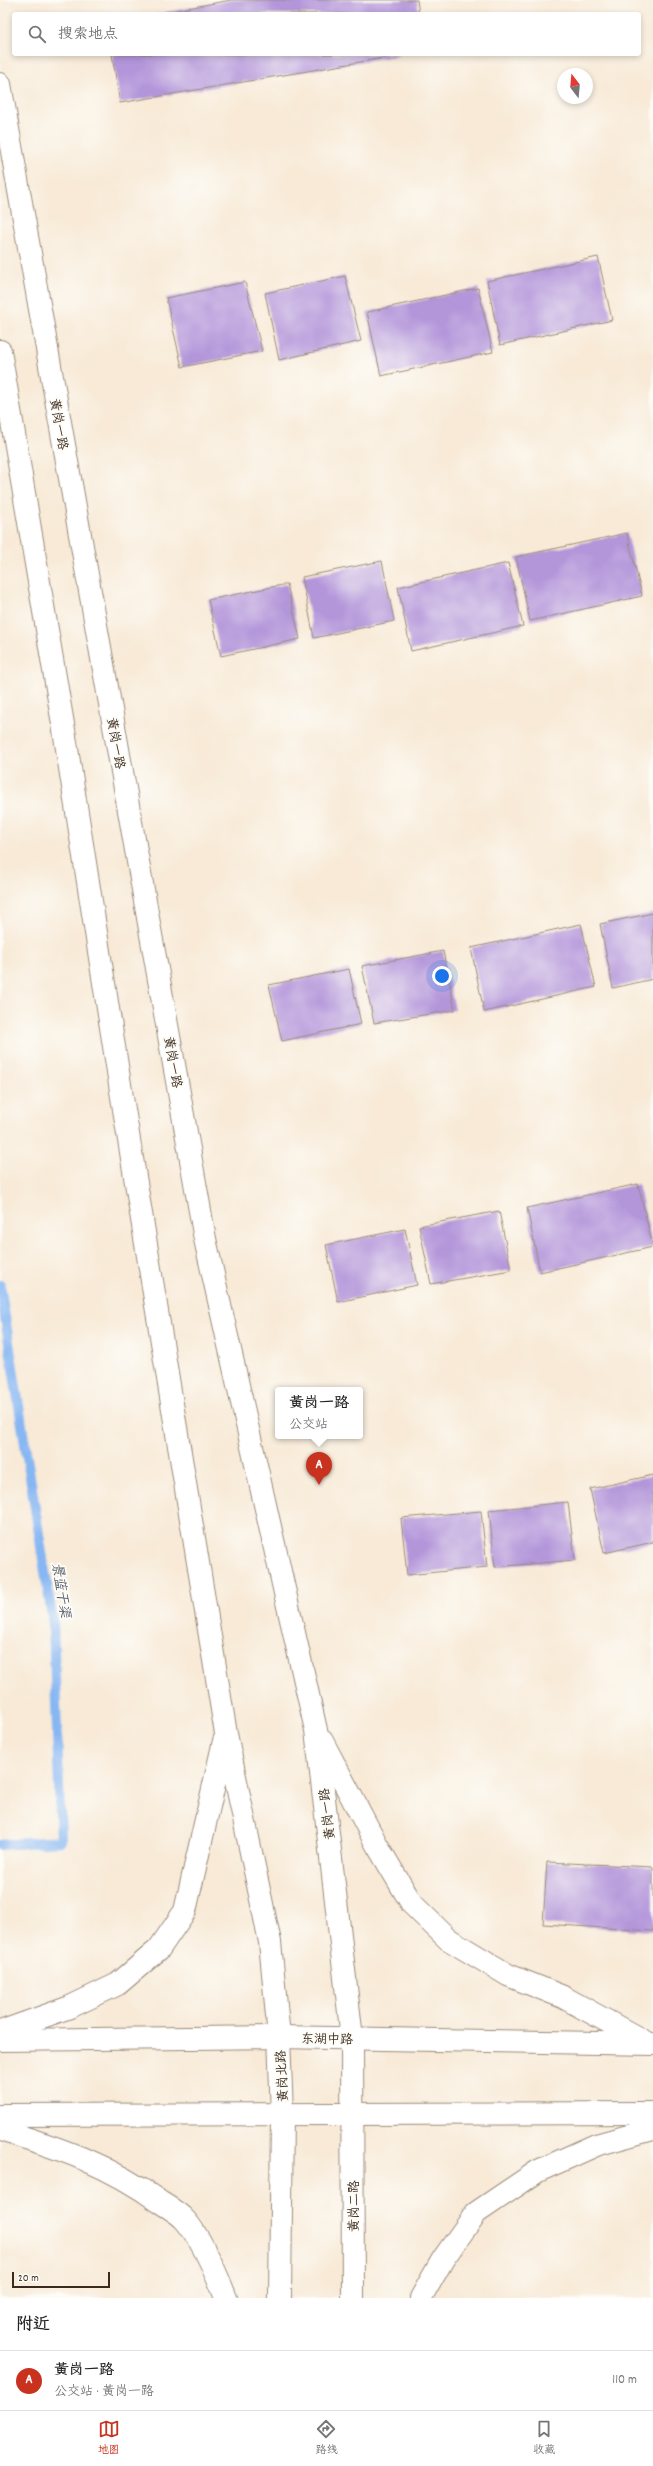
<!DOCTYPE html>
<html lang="zh">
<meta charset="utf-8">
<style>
body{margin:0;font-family:Dekko,"LXGW WenKai TC",sans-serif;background:#f6f6f6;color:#222}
.compass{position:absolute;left:557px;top:68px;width:36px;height:36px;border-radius:50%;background:#fff;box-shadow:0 2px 6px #0003;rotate:344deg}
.scale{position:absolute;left:12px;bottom:10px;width:98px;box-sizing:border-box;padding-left:4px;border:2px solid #3b2a1e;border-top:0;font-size:11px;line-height:14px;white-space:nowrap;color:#3b2a1e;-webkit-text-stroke:3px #fdfcf7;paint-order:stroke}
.you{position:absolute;left:442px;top:976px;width:14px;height:14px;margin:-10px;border:3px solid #fff;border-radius:50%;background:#1a73e8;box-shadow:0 0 0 6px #1a73e833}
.badge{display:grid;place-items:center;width:26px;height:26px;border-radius:50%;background:#c8321e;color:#fff;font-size:13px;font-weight:700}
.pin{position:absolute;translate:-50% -33px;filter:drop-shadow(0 1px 2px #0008)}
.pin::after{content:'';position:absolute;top:21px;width:14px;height:12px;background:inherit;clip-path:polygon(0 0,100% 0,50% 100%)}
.popup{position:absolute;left:275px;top:1387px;width:88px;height:52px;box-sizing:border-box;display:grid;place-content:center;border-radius:4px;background:#fff;filter:drop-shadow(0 1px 3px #0005);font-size:13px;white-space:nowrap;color:#767676}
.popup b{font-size:15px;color:#222}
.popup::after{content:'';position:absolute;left:50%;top:100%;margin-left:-8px;border:8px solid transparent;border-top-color:#fff}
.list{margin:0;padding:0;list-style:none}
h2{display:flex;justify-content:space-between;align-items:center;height:52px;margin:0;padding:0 16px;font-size:17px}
h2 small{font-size:13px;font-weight:400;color:#767676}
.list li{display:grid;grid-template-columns:26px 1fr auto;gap:12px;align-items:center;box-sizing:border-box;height:60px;padding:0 16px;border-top:1px solid #e0e0e0}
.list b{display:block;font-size:15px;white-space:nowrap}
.list p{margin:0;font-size:13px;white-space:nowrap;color:#767676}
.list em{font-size:13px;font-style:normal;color:#767676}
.icon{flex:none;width:22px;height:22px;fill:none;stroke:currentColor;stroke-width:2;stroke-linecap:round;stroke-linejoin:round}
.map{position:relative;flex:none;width:653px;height:2298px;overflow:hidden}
.search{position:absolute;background:#fff;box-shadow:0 2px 6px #0003;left:12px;right:12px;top:12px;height:44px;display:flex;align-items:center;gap:10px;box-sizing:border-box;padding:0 14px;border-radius:4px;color:#767676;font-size:15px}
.sheet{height:112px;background:#fff}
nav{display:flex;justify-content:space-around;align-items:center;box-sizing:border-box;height:56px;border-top:1px solid #e0e0e0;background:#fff;font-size:11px;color:#767676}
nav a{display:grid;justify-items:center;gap:2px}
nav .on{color:#c8321e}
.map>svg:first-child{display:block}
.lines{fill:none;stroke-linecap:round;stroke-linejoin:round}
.stream{stroke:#87b7f3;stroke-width:10}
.building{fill:#b395da}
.secondary-casing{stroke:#9a8a7a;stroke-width:24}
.secondary{stroke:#fff;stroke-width:22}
.labels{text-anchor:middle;stroke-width:4;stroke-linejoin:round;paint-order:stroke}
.street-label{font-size:13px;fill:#3b2a1e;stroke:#fdfcf7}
.water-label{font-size:14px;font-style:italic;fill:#565b69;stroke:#fdfcf7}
</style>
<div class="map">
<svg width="653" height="2298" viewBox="0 0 653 2298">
<rect width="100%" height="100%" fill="#fdfcf7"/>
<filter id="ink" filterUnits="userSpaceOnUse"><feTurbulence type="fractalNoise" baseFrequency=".025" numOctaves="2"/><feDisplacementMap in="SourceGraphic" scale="8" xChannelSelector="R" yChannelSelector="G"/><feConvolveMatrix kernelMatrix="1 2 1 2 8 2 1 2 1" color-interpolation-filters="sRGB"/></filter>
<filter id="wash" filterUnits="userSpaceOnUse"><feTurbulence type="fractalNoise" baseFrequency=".012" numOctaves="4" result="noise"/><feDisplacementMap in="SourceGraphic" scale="16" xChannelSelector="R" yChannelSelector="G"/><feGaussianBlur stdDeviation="0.9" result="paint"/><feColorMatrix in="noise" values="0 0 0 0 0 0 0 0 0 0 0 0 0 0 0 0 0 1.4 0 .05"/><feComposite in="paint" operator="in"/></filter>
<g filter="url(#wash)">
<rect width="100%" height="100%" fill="#f8ead7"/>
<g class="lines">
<!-- stream -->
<path class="stream" d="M0,1285L53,1623L61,1841L0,1845"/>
</g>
<g id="blocks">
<!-- building -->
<g class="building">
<path d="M231,0H417L419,14H155Z"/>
<path d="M112,54H401V55L120,103Z"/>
<path d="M598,257L612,320L500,345L487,281Z"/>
<path d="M345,276L361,341L279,360L265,293Z"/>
<path d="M245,282L262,351L182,367L166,298Z"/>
<path d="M478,288L493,352L381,376L367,312Z"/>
<path d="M627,533L642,596L530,621L516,557Z"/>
<path d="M382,561L394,621L314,638L302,577Z"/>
<path d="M508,563L523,626L411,651L398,587Z"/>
<path d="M287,584L300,639L221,656L208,600Z"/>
<path d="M653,913V979L613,988L600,924Z"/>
<path d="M581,924L596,987L484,1012L471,948Z"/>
<path d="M443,951L455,1010L374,1023L362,966Z"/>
<path d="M349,969L361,1024L282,1041L269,985Z"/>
<path d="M638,1184L653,1247L540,1272L527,1208Z"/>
<path d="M499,1211L511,1270L431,1284L419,1226Z"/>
<path d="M405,1229L417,1285L338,1302L326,1245Z"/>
<path d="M653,1475V1542L604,1553L590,1489Z"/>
<path d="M568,1502L575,1560L495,1567L489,1510Z"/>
<path d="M481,1511L487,1567L407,1575L401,1518Z"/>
<path d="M547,1862L653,1867V1931L543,1924Z"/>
</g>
</g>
</g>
<g filter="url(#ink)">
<use href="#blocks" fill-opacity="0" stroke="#9a8a7a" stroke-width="1"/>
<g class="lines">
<!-- secondary casing -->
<g class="secondary-casing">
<g id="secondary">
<path d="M0,84L205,1239L316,1730L352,2038L353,2298"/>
<path d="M0,351L64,730L122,1097L226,1734L270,1942L279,2037L282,2114L280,2298"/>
<path d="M322,1741L377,1845L412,1904L448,1939L508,1975L563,1997L645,2042"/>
<path d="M0,2032L70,2007L118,1984L159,1949L185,1911L224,1741"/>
<path d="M0,2040L279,2037L653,2044"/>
<path d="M0,2115L653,2113"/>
<path d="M0,2130C60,2148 109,2165 160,2202C168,2207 179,2213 185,2220C201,2238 217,2275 226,2298"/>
<path d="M421,2298L443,2259L476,2213L538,2171L596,2145L653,2129"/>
</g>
</g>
<!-- secondary -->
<use href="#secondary" class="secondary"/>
</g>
</g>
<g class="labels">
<!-- street labels -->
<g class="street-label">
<text transform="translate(60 424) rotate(80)" y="5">黄岗一路</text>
<text transform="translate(117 743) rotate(80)" y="5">黄岗一路</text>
<text transform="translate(174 1062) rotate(80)" y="5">黄岗一路</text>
<text transform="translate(326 1814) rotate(-97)" y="5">黄岗一路</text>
<text transform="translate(327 2038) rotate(1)" y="5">东湖中路</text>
<text transform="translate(281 2076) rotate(-93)" y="5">黃岗北路</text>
<text transform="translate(353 2206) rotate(-90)" y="5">黄岗二路</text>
</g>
<!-- water labels -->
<g class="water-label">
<text transform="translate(62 1590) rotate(81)" y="5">景蓝干渠</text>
</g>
</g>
</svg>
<svg class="compass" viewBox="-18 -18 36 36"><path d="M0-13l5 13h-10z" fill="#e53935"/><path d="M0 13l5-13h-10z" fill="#767676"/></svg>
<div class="scale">20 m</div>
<div class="you"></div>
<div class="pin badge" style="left:319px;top:1485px">A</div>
<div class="popup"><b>黄岗一路</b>公交站</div>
<div class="search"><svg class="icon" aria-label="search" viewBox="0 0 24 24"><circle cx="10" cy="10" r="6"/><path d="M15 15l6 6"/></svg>搜索地点</div>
</div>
<section class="sheet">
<h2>附近<small></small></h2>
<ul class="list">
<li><span class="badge">A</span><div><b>黄岗一路</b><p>公交站 · 黄岗一路</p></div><em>110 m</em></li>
</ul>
</section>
<nav>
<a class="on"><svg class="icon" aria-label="map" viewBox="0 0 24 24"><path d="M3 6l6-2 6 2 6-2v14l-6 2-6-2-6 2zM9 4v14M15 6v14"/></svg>地图</a>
<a><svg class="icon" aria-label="directions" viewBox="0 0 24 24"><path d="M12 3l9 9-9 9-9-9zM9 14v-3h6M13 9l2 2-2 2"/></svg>路线</a>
<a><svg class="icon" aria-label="saved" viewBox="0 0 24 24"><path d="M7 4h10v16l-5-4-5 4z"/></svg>收藏</a>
</nav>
